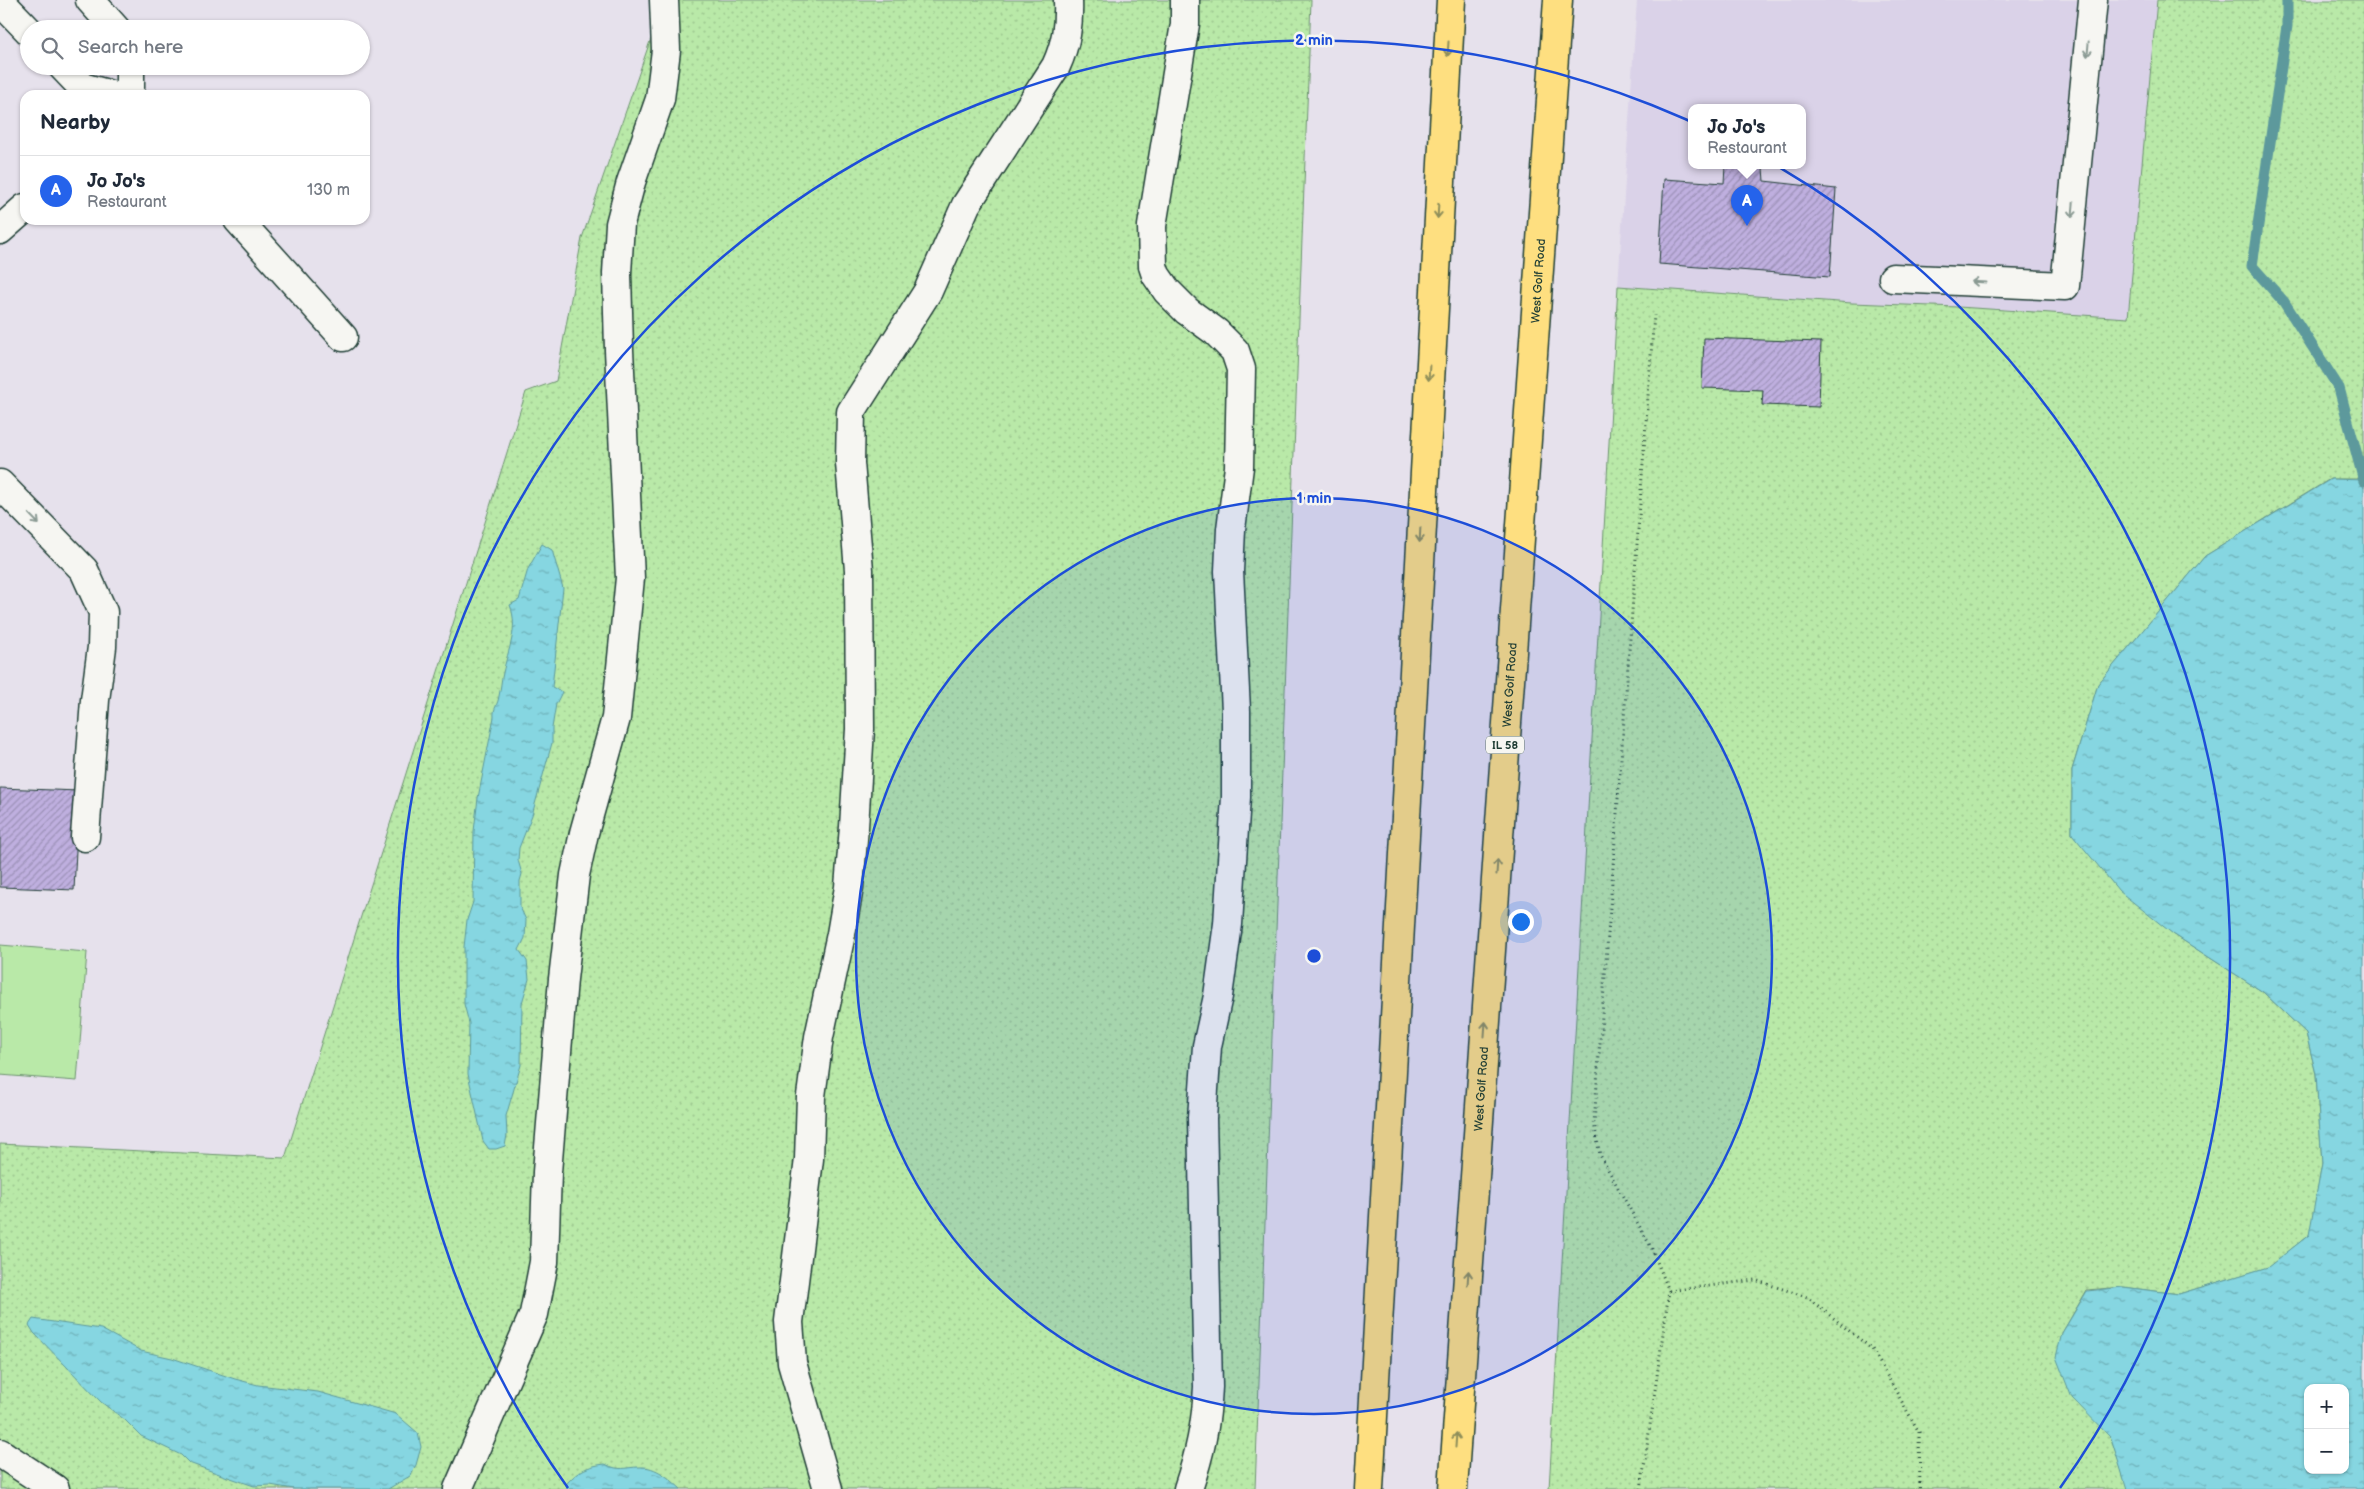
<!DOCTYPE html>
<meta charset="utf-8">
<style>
body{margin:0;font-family:"Balsamiq Sans",sans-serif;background:#f2f2f3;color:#1f2937}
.controls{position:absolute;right:15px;bottom:15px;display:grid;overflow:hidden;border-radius:10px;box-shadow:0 1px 4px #0004}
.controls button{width:45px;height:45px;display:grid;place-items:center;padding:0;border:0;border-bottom:1px solid #e0e1e3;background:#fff;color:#1f2937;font:25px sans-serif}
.you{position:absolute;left:1520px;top:921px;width:18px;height:18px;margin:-12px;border:4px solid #fff;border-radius:50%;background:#1a73e8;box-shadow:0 0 0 8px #1a73e833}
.badge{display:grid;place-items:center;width:32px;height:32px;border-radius:50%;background:#2563eb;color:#fff;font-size:16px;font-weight:700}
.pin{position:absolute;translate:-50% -41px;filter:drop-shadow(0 1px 2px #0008)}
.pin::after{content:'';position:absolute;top:26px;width:18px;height:15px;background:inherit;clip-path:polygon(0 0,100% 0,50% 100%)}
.popup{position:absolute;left:1688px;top:104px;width:118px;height:65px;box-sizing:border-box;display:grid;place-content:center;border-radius:10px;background:#fff;filter:drop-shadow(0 1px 4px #0005);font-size:16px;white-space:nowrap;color:#747a83}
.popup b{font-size:19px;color:#1f2937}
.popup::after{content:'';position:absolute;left:50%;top:100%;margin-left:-10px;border:10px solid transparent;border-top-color:#fff}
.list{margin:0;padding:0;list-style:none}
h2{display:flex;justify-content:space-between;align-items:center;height:65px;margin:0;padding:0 20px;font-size:21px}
h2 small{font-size:16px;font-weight:400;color:#747a83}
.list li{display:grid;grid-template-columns:32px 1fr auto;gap:15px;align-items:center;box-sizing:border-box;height:70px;padding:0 20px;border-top:1px solid #e0e1e3}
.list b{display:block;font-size:19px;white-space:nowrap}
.list p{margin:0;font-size:16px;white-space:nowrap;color:#747a83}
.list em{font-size:16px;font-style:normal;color:#747a83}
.icon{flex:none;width:28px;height:28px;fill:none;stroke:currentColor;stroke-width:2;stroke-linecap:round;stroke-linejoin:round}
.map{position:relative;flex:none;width:2364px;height:1489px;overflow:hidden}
.search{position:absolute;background:#fff;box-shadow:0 1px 4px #0004;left:20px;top:20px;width:350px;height:55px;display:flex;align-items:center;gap:12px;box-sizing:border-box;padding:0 18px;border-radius:28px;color:#747a83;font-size:19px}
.panel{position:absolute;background:#fff;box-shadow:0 1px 4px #0004;left:20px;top:90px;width:350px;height:135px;border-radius:15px}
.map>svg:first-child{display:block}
.built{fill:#dad2e8;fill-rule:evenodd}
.green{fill:url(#green-dots);stroke:#6c936e}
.pitch{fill:#b9e9a8;stroke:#6c936e}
.water{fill:url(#water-ripples);stroke:#5d999c;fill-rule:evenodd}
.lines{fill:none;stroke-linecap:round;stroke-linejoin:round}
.stream{stroke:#5d999c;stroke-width:11}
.building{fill:url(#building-hatch);stroke:#1f3d34}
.minor-casing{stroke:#1f3d34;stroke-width:31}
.major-casing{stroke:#1f3d34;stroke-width:31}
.path{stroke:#1f3d34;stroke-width:3;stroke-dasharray:1 4;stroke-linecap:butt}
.minor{stroke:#f6f6f2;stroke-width:28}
.major{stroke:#fedf80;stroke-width:28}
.oneway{stroke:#8e8e5a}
.oneway2{stroke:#8a9a93}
.ring{fill:none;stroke:#1d4ed8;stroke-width:2.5}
.labels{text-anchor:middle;stroke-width:5;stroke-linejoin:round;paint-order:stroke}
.shield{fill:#f6f6f2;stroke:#60746d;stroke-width:1}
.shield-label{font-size:11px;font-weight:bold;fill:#1f3d34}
.street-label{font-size:12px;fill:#1f3d34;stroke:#f6f6f2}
.centre{fill:#1d4ed8;stroke:#f6f6f2;stroke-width:2.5}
.ring-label{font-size:15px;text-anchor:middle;font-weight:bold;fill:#1d4ed8;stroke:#f6f6f2;stroke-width:5;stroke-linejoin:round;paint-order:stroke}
</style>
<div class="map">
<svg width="2364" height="1489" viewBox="0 0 2364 1489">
<defs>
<pattern id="green-dots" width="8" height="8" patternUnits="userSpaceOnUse" patternTransform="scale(1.25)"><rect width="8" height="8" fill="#b9e9a8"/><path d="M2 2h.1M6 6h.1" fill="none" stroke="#9fc991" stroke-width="1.8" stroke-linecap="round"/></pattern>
<pattern id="water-ripples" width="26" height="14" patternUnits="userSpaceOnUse" patternTransform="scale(1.25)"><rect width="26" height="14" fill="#86d6e1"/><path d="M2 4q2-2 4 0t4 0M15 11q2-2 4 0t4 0" fill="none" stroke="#6dafb7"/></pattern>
<pattern id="building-hatch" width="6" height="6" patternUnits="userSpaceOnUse" patternTransform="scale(1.25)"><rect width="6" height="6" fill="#bfafdf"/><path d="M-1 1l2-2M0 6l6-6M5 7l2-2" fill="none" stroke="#9b90b6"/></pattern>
</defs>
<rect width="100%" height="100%" fill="#e6e1ec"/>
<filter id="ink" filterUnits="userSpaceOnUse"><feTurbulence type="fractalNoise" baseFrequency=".02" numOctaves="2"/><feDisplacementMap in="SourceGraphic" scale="10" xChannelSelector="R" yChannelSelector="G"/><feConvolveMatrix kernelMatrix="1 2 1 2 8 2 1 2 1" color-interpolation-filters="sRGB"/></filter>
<g filter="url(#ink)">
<!-- built -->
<path class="built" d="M1637,0H2157L2129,318L1852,303L1618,286ZM1692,107H1802V165H1692Z"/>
<!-- green -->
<g class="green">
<path d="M652,0H1311L1255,1489H0V1144L285,1158L526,392L556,381L582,238L656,24Z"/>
<path d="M2157,0H2364V479H2330L2205,556L2098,684L2072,770V834L2173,934L2263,992L2306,1033L2316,1074L2322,1163L2310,1234L2269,1267L2179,1294L2123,1287L2087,1290L2062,1333L2111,1438L2128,1489H1549L1618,286L1852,303L1958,307L2128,318Z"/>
</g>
<!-- pitch -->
<path class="pitch" d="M0,945L87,952L77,1081L0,1075Z"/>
<!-- water -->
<g class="water">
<path d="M2331,479L2364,480V1489H2127L2111,1438L2072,1398L2056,1357L2062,1333L2087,1291L2123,1287L2179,1294L2268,1267L2309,1235L2322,1163L2316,1074L2306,1033L2263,992L2173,934L2119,891L2072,834V770L2098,684L2205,556ZM2308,1388H2345V1470H2308Z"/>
<path d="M542,544L552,550L563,588L552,687L562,692L556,704L552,728V743L532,815L519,848L518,860L522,874L520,881V907L526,920L525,938L519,950L527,961L529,979L522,1003L521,1065L506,1116L507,1135L505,1146L496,1149H489L483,1141L468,1074L469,1023L464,1004V947L467,920L473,902L474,831L478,798L494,717C493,708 498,705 499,696C501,688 501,680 503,673C508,649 519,629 510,605L519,600L528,569Z"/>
<path d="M33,1319L101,1329L141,1351L172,1358L235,1379L258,1385L318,1392L396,1414L418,1433L421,1447L416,1465L410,1476L388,1489H294L270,1485L254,1486L222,1475L189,1463L181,1455L141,1436L125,1420L101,1402L34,1333L29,1325Z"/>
<path d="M605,1464C621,1472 624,1467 640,1467C656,1466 670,1479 681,1489H567V1483C579,1470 588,1466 605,1464Z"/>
</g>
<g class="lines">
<!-- stream -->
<path class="stream" d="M2287,0V26L2252,266L2284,302L2339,388L2364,481"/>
</g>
<!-- building -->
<g class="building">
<path d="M1725,166L1763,168L1764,181L1836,189L1830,277L1659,264L1664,179L1724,183Z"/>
<path d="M1704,338L1821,342L1819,407L1762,405L1763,390L1702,388Z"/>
<path d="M0,788L79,791L74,890L0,887Z"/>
</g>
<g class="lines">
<!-- minor casing -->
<g class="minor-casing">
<g id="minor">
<path d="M90,0L116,29"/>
<path d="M1185,0V24L1152,226L1153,266L1156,275L1167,291L1187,311L1216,332L1235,351L1241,369L1239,467L1231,529L1229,571L1236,711V797L1228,924L1218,996L1207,1046L1202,1118L1208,1387C1206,1426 1200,1453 1188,1489"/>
<path d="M0,1L29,31"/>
<path d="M62,66L82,87L111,95"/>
<path d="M130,66V95"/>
<path d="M238,220L343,337"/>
<path d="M0,230L25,208"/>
<path d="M1893,278L2065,286L2093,0"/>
<path d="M0,484L84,570L103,612L102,647L95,700L85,837"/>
<path d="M0,1453L55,1489"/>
<path d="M458,1489L534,1314L544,1262L547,1172L563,979L575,875L584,833L616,718L630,578L619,350L617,273L620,224L631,182L660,99L666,50L664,0"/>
<path d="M828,1489L792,1363L789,1322L809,1159L811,1096L819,1037L841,934L849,887L854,827L860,729L859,570L850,463L851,412L928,291L966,205L1056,66C1066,44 1069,25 1068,0"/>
</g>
</g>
<!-- major casing -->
<g class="major-casing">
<g id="major">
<path d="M1369,1489L1451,0"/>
<path id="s1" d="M1453,1489L1558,0"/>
</g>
</g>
<!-- path -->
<g class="path">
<path d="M1669,1291L1755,1280L1807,1297L1872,1349L1919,1432L1920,1489"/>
<path d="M1641,1489L1669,1291L1652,1249L1600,1155L1594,1123L1654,315"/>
</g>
<!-- minor -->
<use href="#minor" class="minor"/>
<!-- major -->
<use href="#major" class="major"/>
</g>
<!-- one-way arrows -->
<defs><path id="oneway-shaft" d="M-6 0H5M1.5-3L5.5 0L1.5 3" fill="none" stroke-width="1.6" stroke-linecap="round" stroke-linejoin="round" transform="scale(1.25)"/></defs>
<g class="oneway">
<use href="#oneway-shaft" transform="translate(1448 49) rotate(94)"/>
<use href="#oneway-shaft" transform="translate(1438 211) rotate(93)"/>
<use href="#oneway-shaft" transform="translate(1429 373) rotate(93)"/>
<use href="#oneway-shaft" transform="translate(1420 535) rotate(93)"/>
<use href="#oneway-shaft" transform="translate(1497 867) rotate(-86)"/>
<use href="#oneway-shaft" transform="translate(1485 1029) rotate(-86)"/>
<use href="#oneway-shaft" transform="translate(1468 1278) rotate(-86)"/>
<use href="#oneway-shaft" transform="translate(1456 1440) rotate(-86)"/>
</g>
<g class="oneway2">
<use href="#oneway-shaft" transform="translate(2088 49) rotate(95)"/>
<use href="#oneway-shaft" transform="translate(2073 210) rotate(95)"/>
<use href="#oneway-shaft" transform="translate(1979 282) rotate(-177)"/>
<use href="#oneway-shaft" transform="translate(34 519) rotate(46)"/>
</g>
</g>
<!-- distance rings -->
<circle cx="1314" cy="956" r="458" fill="#1d4ed8" fill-opacity=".12"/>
<g class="ring">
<circle cx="1314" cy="956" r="458"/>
<path d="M568 1488A916 916 0 1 1 2060 1488"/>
</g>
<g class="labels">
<!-- shield labels -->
<rect class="shield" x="1486" y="736.5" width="38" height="17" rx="4"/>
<g class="shield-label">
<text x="1505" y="749">IL 58</text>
</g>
<!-- street labels -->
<g class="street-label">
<text dy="4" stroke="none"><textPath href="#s1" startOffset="1211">West Golf Road</textPath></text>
<text dy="4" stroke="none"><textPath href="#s1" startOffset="806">West Golf Road</textPath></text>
<text dy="4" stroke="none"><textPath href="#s1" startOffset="401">West Golf Road</textPath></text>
</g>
</g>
<circle cx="1314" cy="956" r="8" class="centre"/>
<g class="ring-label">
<text x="1314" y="45">2 min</text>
<text x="1314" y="503">1 min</text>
</g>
</svg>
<div class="controls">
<button>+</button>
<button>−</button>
</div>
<div class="you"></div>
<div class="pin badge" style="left:1747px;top:226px">A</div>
<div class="popup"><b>Jo Jo's</b>Restaurant</div>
<div class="search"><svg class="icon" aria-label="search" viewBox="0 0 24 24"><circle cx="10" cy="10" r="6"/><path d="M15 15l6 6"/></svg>Search here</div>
<section class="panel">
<h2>Nearby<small></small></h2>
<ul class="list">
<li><span class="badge">A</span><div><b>Jo Jo's</b><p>Restaurant</p></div><em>130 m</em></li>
</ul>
</section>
</div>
